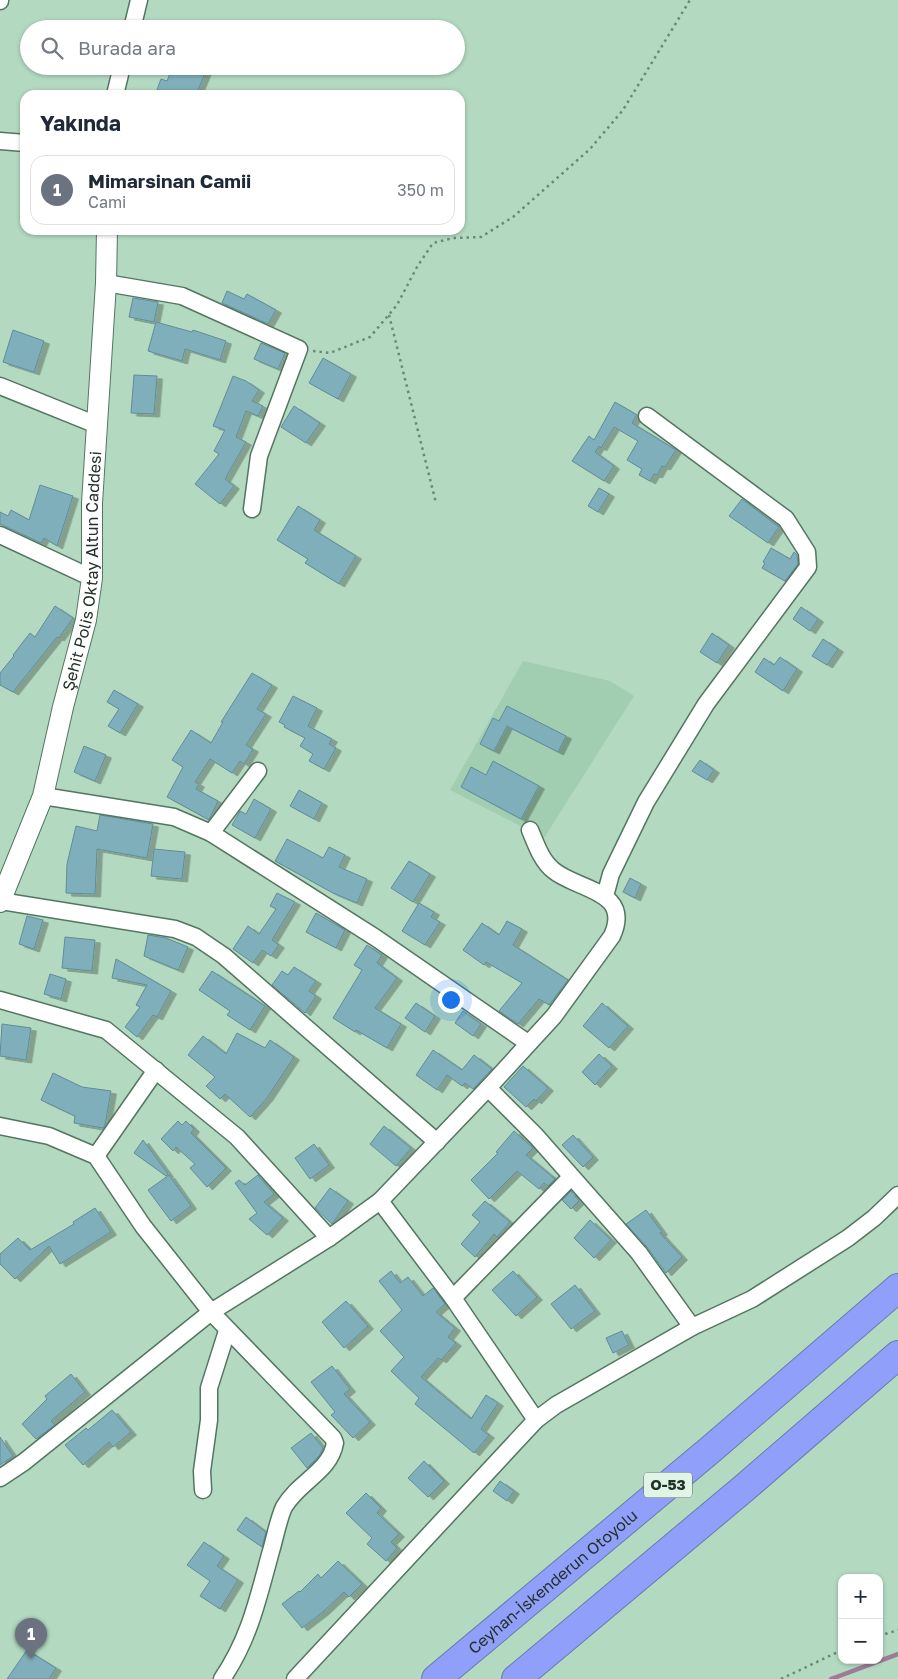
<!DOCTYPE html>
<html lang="tr">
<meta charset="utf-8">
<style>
body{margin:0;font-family:"Golos Text",sans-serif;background:#f2f2f3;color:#1f2937}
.controls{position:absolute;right:15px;bottom:15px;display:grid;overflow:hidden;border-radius:10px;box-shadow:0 1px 4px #0004}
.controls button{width:45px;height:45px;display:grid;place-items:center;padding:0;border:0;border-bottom:1px solid #e0e1e3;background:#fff;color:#1f2937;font:25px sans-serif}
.you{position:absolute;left:450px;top:999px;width:18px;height:18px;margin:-12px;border:4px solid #fff;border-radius:50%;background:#1a73e8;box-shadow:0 0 0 8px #1a73e833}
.badge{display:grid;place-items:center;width:32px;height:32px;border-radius:50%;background:#1a73e8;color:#fff;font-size:16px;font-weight:700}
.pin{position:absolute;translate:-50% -41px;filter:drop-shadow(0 1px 2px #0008)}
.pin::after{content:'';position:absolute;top:26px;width:18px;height:15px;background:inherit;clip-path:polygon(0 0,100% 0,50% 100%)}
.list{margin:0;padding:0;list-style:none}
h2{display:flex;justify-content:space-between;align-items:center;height:65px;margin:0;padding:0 20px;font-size:21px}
h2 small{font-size:16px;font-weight:400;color:#747a83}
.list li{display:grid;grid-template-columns:32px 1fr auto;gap:15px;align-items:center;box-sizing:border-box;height:70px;margin:0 10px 10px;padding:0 10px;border:1px solid #e0e1e3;border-radius:15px}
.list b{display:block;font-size:19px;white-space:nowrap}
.list p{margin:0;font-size:16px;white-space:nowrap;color:#747a83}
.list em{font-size:16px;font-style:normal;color:#747a83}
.icon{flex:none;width:28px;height:28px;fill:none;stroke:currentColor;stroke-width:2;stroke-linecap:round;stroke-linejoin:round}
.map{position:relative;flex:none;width:898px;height:1679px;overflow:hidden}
.search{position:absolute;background:#fff;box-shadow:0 1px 4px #0004;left:20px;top:20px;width:445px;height:55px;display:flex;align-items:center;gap:12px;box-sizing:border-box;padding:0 18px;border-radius:28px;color:#747a83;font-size:19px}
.panel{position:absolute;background:#fff;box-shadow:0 1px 4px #0004;left:20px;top:90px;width:445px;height:145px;border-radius:15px}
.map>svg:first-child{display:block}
.built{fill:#a1ceb0}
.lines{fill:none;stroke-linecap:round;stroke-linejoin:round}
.stream{stroke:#9e7b95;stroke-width:4.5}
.building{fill:#80afbc;stroke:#5f8d99;filter:url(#shadow)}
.minor-casing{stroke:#537660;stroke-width:19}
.tertiary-casing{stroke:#537660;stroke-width:22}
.motorway-casing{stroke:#6a79b0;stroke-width:30}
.path{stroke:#6d8877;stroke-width:2.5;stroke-dasharray:2.5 4;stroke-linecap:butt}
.minor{stroke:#fff;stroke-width:16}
.tertiary{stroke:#fff;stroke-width:20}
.motorway{stroke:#909ffa;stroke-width:28}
.labels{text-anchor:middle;stroke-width:4;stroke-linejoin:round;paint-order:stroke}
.shield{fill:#e1f5e7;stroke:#5c6c61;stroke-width:1}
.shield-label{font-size:15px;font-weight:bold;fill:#233228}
.street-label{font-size:16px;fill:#233228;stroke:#e1f5e7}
</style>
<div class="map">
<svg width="898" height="1679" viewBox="0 0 898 1679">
<defs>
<filter id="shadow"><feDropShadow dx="5.5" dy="3" stdDeviation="0" flood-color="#0004"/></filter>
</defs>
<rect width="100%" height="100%" fill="#b3d9c0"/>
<!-- built -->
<path class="built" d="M523,661L610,681L634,696L544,838L450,790Z"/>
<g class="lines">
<!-- stream -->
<path class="stream" d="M831,1679L898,1654"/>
</g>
<!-- building -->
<g class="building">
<path d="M173,66H208L196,95H155L161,79L167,81Z"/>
<path d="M227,291L244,299L247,294L276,310L268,324L222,303Z"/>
<path d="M133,298L158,302L154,322L129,317Z"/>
<path d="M156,322L192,332L193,330L226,341L220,360L185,349L182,361L148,351Z"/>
<path d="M13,330L44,341L34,372L3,362Z"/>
<path d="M261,343L285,353L278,369L254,359Z"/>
<path d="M323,358L351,374L338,399L309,383Z"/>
<path d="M134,375L157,376L154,414L131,413Z"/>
<path d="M233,376L246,381L259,390L252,401L263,406L258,416L246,411L236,437L246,442L225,479L234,486L220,504L195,484L219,454L214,451L225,430L213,426Z"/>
<path d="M615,402L637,415L632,423L676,450L665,467L662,466L657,475L654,474L650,481L639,475L642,469L627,460L638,441L614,427L601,448L599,446L595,452L614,466L604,481L572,461L589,436L594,440Z"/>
<path d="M294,406L320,423L306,443L281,427Z"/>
<path d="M40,485L73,496L57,546L44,538L41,543L0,524V512L8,516L11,510L29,520Z"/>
<path d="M599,488L609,494L598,512L588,506Z"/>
<path d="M742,499L779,527L768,543L729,516Z"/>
<path d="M298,506L320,520L314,530L356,556L339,584L305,563L308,559L277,540Z"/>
<path d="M771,548L790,559L794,552L797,555L798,564L785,581L762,568L765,563L763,562Z"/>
<path d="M55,606L73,618L59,638L57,637L13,692L0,685V673L14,656L13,655L30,633L35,637Z"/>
<path d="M801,607L818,619L810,631L793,619Z"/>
<path d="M712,633L729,645L717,663L700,652Z"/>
<path d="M823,639L838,649L827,665L812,656Z"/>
<path d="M780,657L797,669L783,691L755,672L764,658L774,665Z"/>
<path d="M252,673L272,685L257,709L266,714L246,745L253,749L244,764L240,761L232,773L210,759L195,782L199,784L196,789L218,801L209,820L167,797L183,767L172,760L191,730L211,743L223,722H221Z"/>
<path d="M114,690L138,704L120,733L108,726L119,709L107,702Z"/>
<path d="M293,696L317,708L308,726L332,739L329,744L336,748L324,769L309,761L313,754L300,746L305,738L284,727L285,725L279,722Z"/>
<path d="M507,706L566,736L558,752L507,726L494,751L480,744L493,718L499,721Z"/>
<path d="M84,746L106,755L95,781L74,772Z"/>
<path d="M700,760L714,770L707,780L692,771Z"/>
<path d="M493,761L539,786L521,819L461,787L471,767L486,775Z"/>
<path d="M299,790L322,803L314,819L290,806Z"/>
<path d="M254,799L271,809L255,838L232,825L240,811L246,814Z"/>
<path d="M100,815L153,824L147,858L97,849L95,894L66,893L67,864L76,826L97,831Z"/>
<path d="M287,839L323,858L329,847L345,855L339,867L367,879L357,903L333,893L275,861Z"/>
<path d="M154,849L185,852L182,879L151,876Z"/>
<path d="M409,861L430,874L413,902L391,888Z"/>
<path d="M630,878L641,884L635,898L623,892Z"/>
<path d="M277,893L295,902L272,940L279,945L271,956L262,950L253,963L233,949L248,926L259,934L276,909L270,906Z"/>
<path d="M419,903L434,912L431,917L440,922L425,945L402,931Z"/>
<path d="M316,913L345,930L336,948L306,932Z"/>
<path d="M27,916L43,920L34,949L19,944Z"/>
<path d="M507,921L522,929L513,945L568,980L549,1005L539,999L518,1024L499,1011L522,983L486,962L484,965L463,950L482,923L499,935Z"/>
<path d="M148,935L166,938L188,947L178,970L144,956Z"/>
<path d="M65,937L95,940L92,971L62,968Z"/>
<path d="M367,945L382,955L377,963L397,978L375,1008L401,1024L387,1048L356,1030L355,1032L333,1018L362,970L354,965Z"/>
<path d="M116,959L171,991L157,1017L153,1015L137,1037L125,1027L140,1007L136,1005L147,985L112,978Z"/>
<path d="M294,967L316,981L309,991L316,996L305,1013L272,985L282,971L288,975Z"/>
<path d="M212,971L265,1006L250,1030L227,1015L230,1011L199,990Z"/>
<path d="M50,974L66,979L61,999L44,994Z"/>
<path d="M416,1003L435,1016L425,1032L405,1018Z"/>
<path d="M602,1003L628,1026L609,1048L583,1026Z"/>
<path d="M463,1011L481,1024L473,1036L455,1023Z"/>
<path d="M2,1024L31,1028L26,1060L0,1056Z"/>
<path d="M237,1033L265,1048L270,1040L294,1057L267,1098L250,1117L225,1094L220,1099L206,1086L215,1077L188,1055L203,1036L226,1054Z"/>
<path d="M433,1050L462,1070L474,1055L492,1069L473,1089L465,1083L462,1086L447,1075L437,1090L416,1075Z"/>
<path d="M599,1054L612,1066L595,1085L582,1072Z"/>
<path d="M523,1066L548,1088L536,1101L534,1099L526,1107L504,1087Z"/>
<path d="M53,1073L82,1087L111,1091L105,1125L103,1128L74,1123L75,1116L41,1100Z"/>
<path d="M178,1121L182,1125L186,1121L194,1129L191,1133L226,1168L207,1187L190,1168L195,1164L176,1147L173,1151L161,1139Z"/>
<path d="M384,1126L411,1148L396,1166L370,1144Z"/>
<path d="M514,1131L533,1148L526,1155L555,1179L548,1186L544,1183L539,1189L517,1171L489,1199L471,1180L498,1153L496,1152Z"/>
<path d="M573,1135L593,1157L583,1167L562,1145Z"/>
<path d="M143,1140L168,1174L166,1176L134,1153Z"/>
<path d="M314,1144L329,1165L310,1179L295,1158Z"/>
<path d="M169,1175L191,1206L171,1221L148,1190Z"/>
<path d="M258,1175L274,1194L264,1202L283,1218L267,1235L249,1219L257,1213L235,1183L239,1180L245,1185Z"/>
<path d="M330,1188L348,1201L332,1224L315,1208Z"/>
<path d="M571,1191L579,1201L571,1209L562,1200Z"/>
<path d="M485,1201L510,1222L497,1237L494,1234L475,1257L461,1244L480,1222L472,1215Z"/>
<path d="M95,1208L111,1232L60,1264L49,1246L15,1279L0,1264V1254L18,1238L30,1250L74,1224L73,1222Z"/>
<path d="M646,1210L662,1232L660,1233L682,1257L666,1273L647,1247L626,1224Z"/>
<path d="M590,1220L611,1240L594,1258L574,1238Z"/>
<path d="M391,1271L400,1283L408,1277L423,1296L433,1288L445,1304L436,1312L455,1328L448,1337L456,1343L441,1360L438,1358L421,1377L471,1419L486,1395L498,1403L481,1429L489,1435L474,1453L415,1404L419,1398L391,1371L404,1357L380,1331L402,1310L379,1281Z"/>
<path d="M513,1271L537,1297L516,1316L492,1290Z"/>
<path d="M575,1285L595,1311L571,1329L551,1304Z"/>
<path d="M346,1301L368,1326L344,1348L322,1322Z"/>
<path d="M622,1331L629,1345L613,1353L606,1338Z"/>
<path d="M332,1366L350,1389L344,1394L370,1422L353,1438L331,1415L335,1412L311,1382Z"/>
<path d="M71,1374L85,1392L51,1421L55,1425L36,1439L22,1424L47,1399L45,1396Z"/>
<path d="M112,1410L131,1432L113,1447L109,1442L83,1465L65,1445L86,1428L88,1430Z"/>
<path d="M311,1433L323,1448L319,1456L307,1468L291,1448Z"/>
<path d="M0,1437L13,1456L0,1465Z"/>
<path d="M424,1461L444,1481L428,1497L408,1478Z"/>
<path d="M500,1481L514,1491L507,1501L493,1491Z"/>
<path d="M366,1493L381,1508L377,1513L399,1534L391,1542L397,1548L386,1561L367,1544L372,1538L346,1513Z"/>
<path d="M246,1517L266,1532L262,1547L237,1530Z"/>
<path d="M204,1542L224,1556L217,1566L238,1580L220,1609L200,1596L210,1581L187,1565Z"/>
<path d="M338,1561L362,1584L349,1597L344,1592L324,1611L302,1628L282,1604L299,1591L300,1592L318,1574L321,1578Z"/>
<path d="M27,1650L56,1668L49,1679H7Z"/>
</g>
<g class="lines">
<!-- minor casing -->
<g class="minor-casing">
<g id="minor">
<path d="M0,1V0"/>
<path d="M132,29L139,0"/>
<path d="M115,95L122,66"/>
<path d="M0,141L25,143"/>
<path d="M106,283L182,296L299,349L259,456L252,509"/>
<path d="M0,386L97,425"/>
<path d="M0,535L92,578"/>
<path d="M43,796L174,817L211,833L376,938L528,1043"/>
<path d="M211,833L258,771"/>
<path d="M605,896L611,874L646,802L706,704L808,567L807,552L786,519L647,416"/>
<path d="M0,901L175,929L196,937L224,956L437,1142"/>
<path d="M0,1000L106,1030L237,1137L329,1238"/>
<path d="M488,1088L536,1136L639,1253L692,1327"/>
<path d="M0,1126L49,1136L96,1156L143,1226L211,1312L333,1438L335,1443C330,1472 299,1481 284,1507C278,1520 275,1538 271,1551C258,1598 250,1638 222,1679"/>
<path d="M96,1156L156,1070"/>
<path d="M453,1298L571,1177"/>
<path d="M536,1420L556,1405L692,1327L752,1299L848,1238L874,1218L898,1195"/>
<path d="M0,1478L24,1462L211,1312L329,1238L380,1201L488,1088L554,1016L612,936C633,890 576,890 553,870C541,860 536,844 530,830"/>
<path d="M203,1490L202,1471L209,1420V1388L227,1331"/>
<path d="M295,1679L536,1420L453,1298L380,1201"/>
</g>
</g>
<!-- tertiary casing -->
<g class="tertiary-casing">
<g id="tertiary">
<path id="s1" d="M0,902L43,796L63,707L86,620L92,578V503L106,283L107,230"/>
</g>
</g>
<!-- motorway casing -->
<g class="motorway-casing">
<g id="motorway">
<path id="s2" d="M436,1679L710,1450L898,1288"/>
<path d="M516,1679L743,1489L898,1355"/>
</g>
</g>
<!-- path -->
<g class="path">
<path d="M389,315L436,503"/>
<path d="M313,351L330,353L370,337L397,305L417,267L433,243L453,238L481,237L513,217L590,149L623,110L690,0"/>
<path d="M879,1636L898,1630"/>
<path d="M781,1679L842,1650"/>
</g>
<!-- minor -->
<use href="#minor" class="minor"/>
<!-- tertiary -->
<use href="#tertiary" class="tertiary"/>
<!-- motorway -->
<use href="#motorway" class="motorway"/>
</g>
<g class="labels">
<!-- shield labels -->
<rect class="shield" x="644" y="1472.5" width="48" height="25" rx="4"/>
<g class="shield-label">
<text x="668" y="1490">O-53</text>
</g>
<!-- street labels -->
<g class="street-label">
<text dy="6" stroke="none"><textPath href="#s1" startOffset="344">Şehit Polis Oktay Altun Caddesi</textPath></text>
<text dy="6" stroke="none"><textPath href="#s2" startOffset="152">Ceyhan-İskenderun Otoyolu</textPath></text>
</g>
</g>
</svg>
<div class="controls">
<button>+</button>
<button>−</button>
</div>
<div class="you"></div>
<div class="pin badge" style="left:31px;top:1659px;background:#6b7280">1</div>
<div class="search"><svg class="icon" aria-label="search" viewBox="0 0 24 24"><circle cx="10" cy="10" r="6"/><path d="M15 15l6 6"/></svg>Burada ara</div>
<section class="panel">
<h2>Yakında<small></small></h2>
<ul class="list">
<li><span class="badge" style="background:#6b7280">1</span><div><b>Mimarsinan Camii</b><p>Cami</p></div><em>350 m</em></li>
</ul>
</section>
</div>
